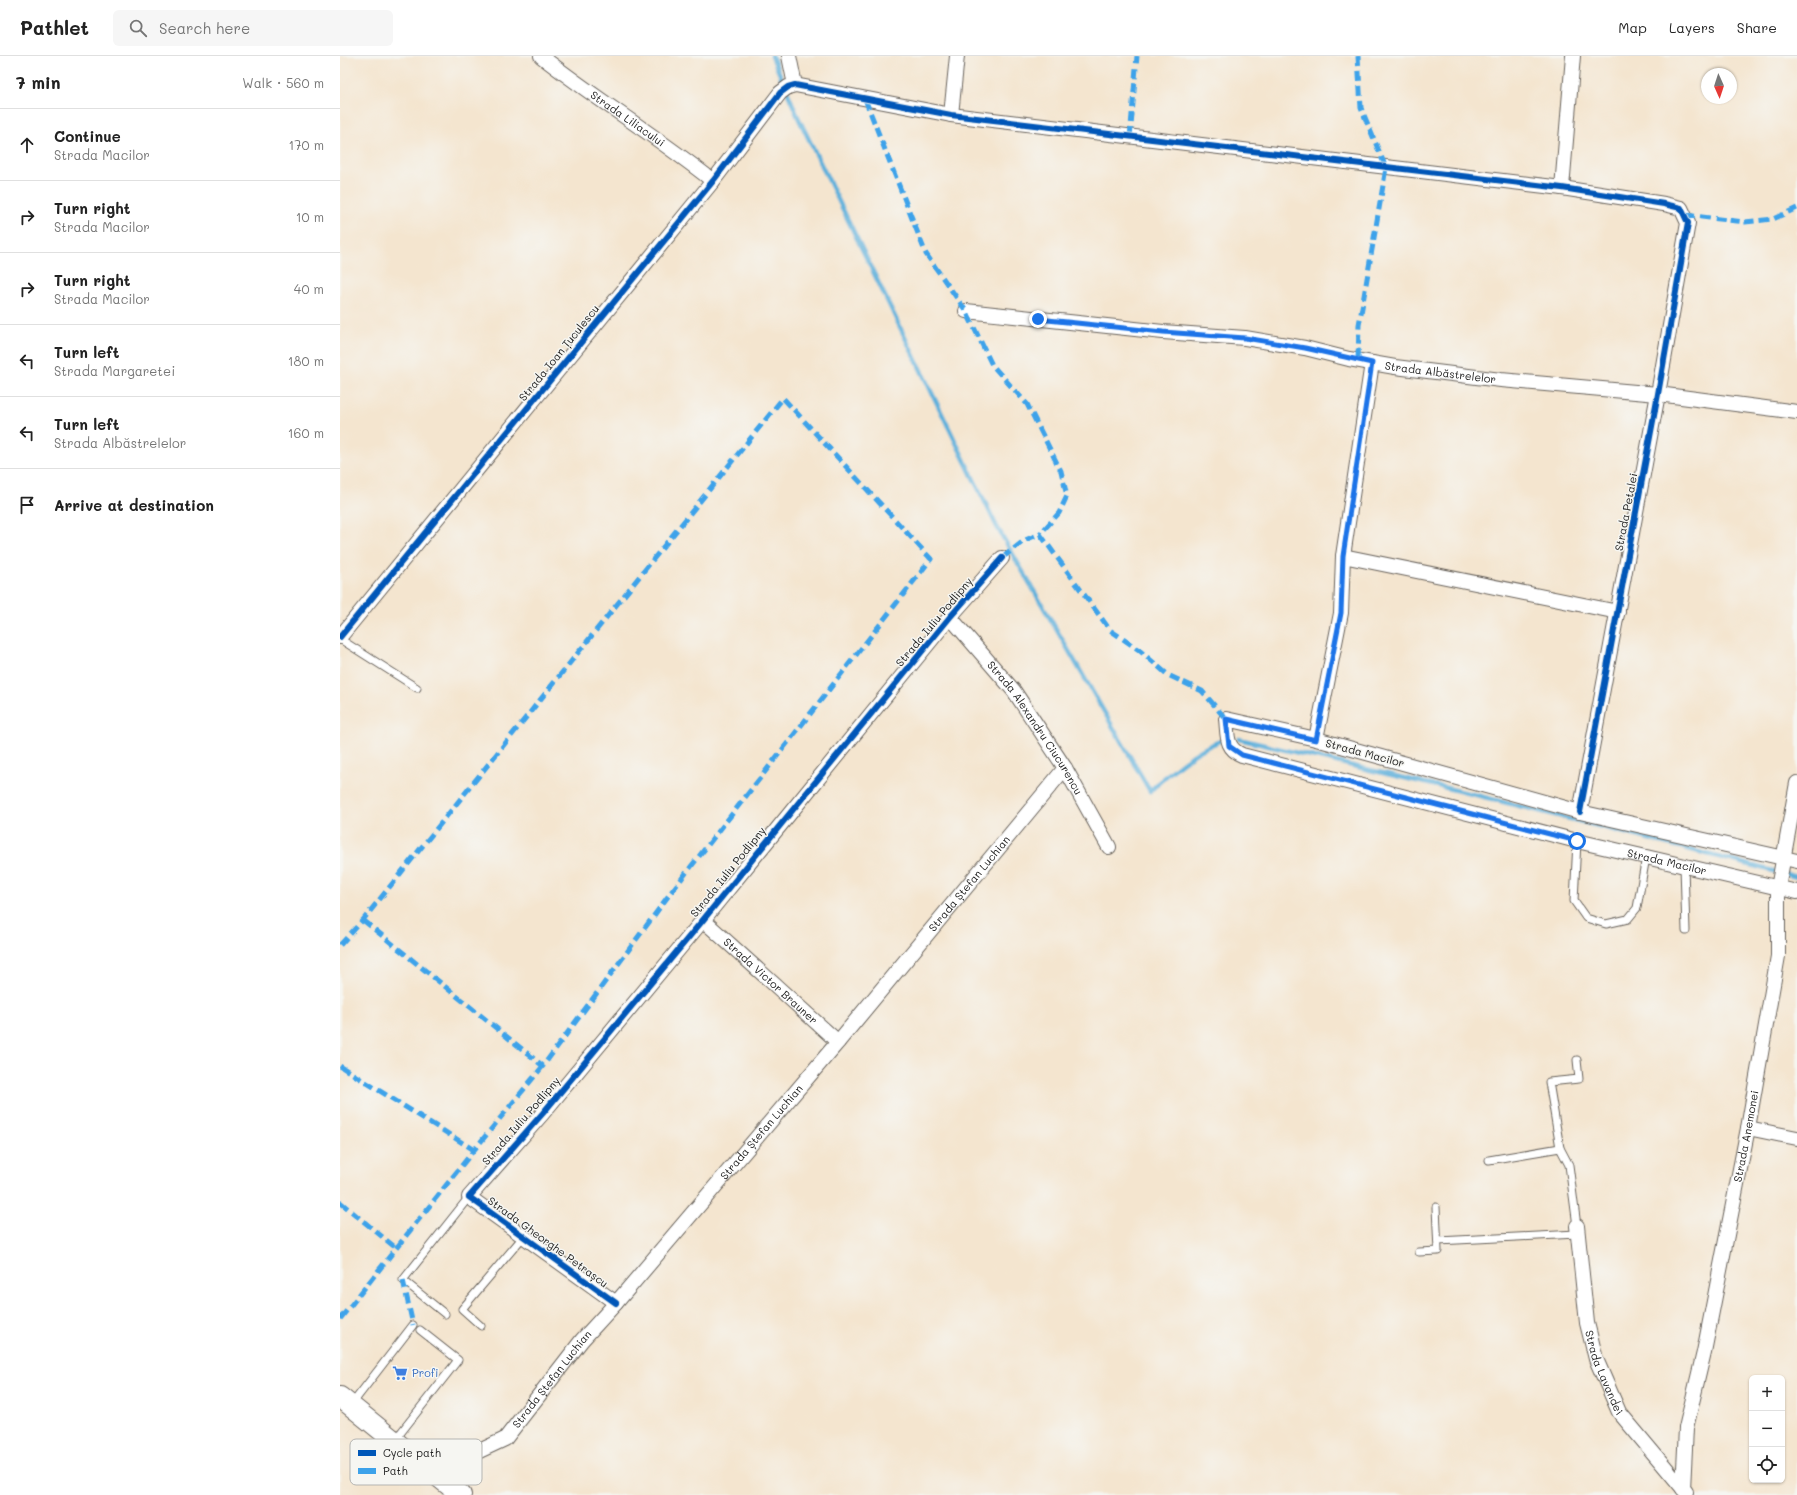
<!DOCTYPE html>
<meta charset="utf-8">
<style>
body{margin:0;font-family:Mali,sans-serif;background:#f6f6f6;color:#222}
.controls{position:absolute;right:12px;bottom:12px;display:grid;overflow:hidden;border-radius:6px;box-shadow:0 1px 3px #0004}
.controls button{width:36px;height:36px;display:grid;place-items:center;padding:0;border:0;border-bottom:1px solid #e0e0e0;background:#fff;color:#222;font:20px sans-serif}
.compass{position:absolute;left:1361px;top:12px;width:36px;height:36px;border-radius:50%;background:#fff;box-shadow:0 1px 3px #0004;rotate:177deg}
.stop{position:absolute;width:12px;height:12px;margin:-9px;border:3px solid #1a73e8;border-radius:50%;background:#fff}
.stop.end{background:#1a73e8;border-color:#fff;box-shadow:0 1px 4px #0008}
.list{margin:0;padding:0;list-style:none}
h2{display:flex;justify-content:space-between;align-items:center;height:52px;margin:0;padding:0 16px;font-size:17px}
h2 small{font-size:13px;font-weight:400;color:#767676}
.list li{display:grid;grid-template-columns:26px 1fr auto;gap:12px;align-items:center;box-sizing:border-box;height:72px;padding:0 16px;border-top:1px solid #e0e0e0}
.list b{display:block;font-size:15px;white-space:nowrap}
.list p{margin:0;font-size:13px;white-space:nowrap;color:#767676}
.list em{font-size:13px;font-style:normal;color:#767676}
.icon{flex:none;width:22px;height:22px;fill:none;stroke:currentColor;stroke-width:2;stroke-linecap:round;stroke-linejoin:round}
.map{position:relative;flex:none;width:1457px;height:1439px;overflow:hidden}
header{display:flex;align-items:center;gap:24px;box-sizing:border-box;height:56px;padding:0 20px;background:#fff;border-bottom:1px solid #e0e0e0}
header strong{font-size:19px}
nav{display:flex;gap:22px;margin-inline-start:auto;font-size:14px}
.search{width:280px;height:36px;background:#f6f6f6;display:flex;align-items:center;gap:10px;box-sizing:border-box;padding:0 14px;border-radius:6px;color:#767676;font-size:15px}
main{display:flex}
aside{flex:1;background:#fff}
.map>svg:first-child{display:block}
.lines{fill:none;stroke-linecap:round;stroke-linejoin:round}
.stream{stroke:#61b1db;stroke-width:4.5}
.lane-casing{stroke:#68625b;stroke-width:9}
.street-casing{stroke:#68625b;stroke-width:16}
.secondary-casing{stroke:#68625b;stroke-width:22}
.lane{stroke:#fff;stroke-width:7}
.street{stroke:#fff;stroke-width:14}
.secondary{stroke:#fff;stroke-width:20}
.quiet{stroke:#3da2ea;stroke-width:5;stroke-dasharray:10 5;stroke-linecap:butt}
.cycleway-casing{stroke:#f6f6f2;stroke-width:8}
.cycleway{stroke:#0057b8;stroke-width:6}
.route{stroke:#1a73e8;stroke-width:5}
.labels{text-anchor:middle;stroke-width:3;stroke-linejoin:round;paint-order:stroke}
.street-label{font-size:11px;fill:#1c1c1c;stroke:#f6f6f2}
.shop-label{font-size:11px;fill:#366cbe;stroke:#f6f6f2;text-anchor:start}
.key{fill:#f6f6f2;stroke:#b5b5b2;stroke-width:1}
.key-label{font-size:11px;fill:#1c1c1c}
</style>
<header>
<strong>Pathlet</strong>
<div class="search"><svg class="icon" aria-label="search" viewBox="0 0 24 24"><circle cx="10" cy="10" r="6"/><path d="M15 15l6 6"/></svg>Search here</div>
<nav><a>Map</a><a>Layers</a><a>Share</a></nav>
</header>
<main>
<aside>
<h2>7 min<small>Walk · 560 m</small></h2>
<ul class="list">
<li><svg class="icon" aria-label="ahead" viewBox="0 0 24 24"><path d="M12 20V5M6 11l6-6 6 6"/></svg><div><b>Continue</b><p>Strada Macilor</p></div><em>170 m</em></li>
<li><svg class="icon" aria-label="right" viewBox="0 0 24 24"><path d="M7 20v-9h11M14 6l5 5-5 5"/></svg><div><b>Turn right</b><p>Strada Macilor</p></div><em>10 m</em></li>
<li><svg class="icon" aria-label="right" viewBox="0 0 24 24"><path d="M7 20v-9h11M14 6l5 5-5 5"/></svg><div><b>Turn right</b><p>Strada Macilor</p></div><em>40 m</em></li>
<li><svg class="icon" aria-label="left" viewBox="0 0 24 24"><path d="M17 20v-9H6M10 6l-5 5 5 5"/></svg><div><b>Turn left</b><p>Strada Margaretei</p></div><em>180 m</em></li>
<li><svg class="icon" aria-label="left" viewBox="0 0 24 24"><path d="M17 20v-9H6M10 6l-5 5 5 5"/></svg><div><b>Turn left</b><p>Strada Albăstrelelor</p></div><em>160 m</em></li>
<li><svg class="icon" aria-label="arrive" viewBox="0 0 24 24"><path d="M6 21V4h12l-3 4 3 4H6"/></svg><div><b>Arrive at destination</b></div></li>
</ul>
</aside>
<div class="map">
<svg width="1457" height="1439" viewBox="0 0 1457 1439">
<rect width="100%" height="100%" fill="#f6f6f2"/>
<filter id="ink" filterUnits="userSpaceOnUse"><feTurbulence type="fractalNoise" baseFrequency=".025" numOctaves="2"/><feDisplacementMap in="SourceGraphic" scale="8" xChannelSelector="R" yChannelSelector="G"/><feConvolveMatrix kernelMatrix="1 2 1 2 8 2 1 2 1" color-interpolation-filters="sRGB"/></filter>
<filter id="wash" filterUnits="userSpaceOnUse"><feTurbulence type="fractalNoise" baseFrequency=".012" numOctaves="4" result="noise"/><feDisplacementMap in="SourceGraphic" scale="16" xChannelSelector="R" yChannelSelector="G"/><feGaussianBlur stdDeviation="0.9" result="paint"/><feColorMatrix in="noise" values="0 0 0 0 0 0 0 0 0 0 0 0 0 0 0 0 0 1.4 0 .05"/><feComposite in="paint" operator="in"/></filter>
<g filter="url(#wash)">
<rect width="100%" height="100%" fill="#f4e5cf"/>
<g class="lines">
<!-- stream -->
<g class="stream">
<path d="M432,0L458,61L657,471L810,735C832,714 852,696 880,685"/>
<path d="M899,683L1136,739L1457,821"/>
</g>
</g>
</g>
<g filter="url(#ink)">
<g class="lines">
<!-- lane casing -->
<g class="lane-casing">
<g id="lane">
<path d="M0,583L77,632"/>
<path d="M1237,785L1234,845L1246,862L1266,868L1288,863L1297,852L1306,801"/>
<path d="M1344,810L1346,875"/>
<path d="M1220,1092L1209,1026L1239,1023L1237,1004"/>
<path d="M1149,1104L1220,1092L1229,1109L1237,1170"/>
<path d="M1098,1185L1237,1178"/>
<path d="M1079,1196L1098,1195L1096,1151"/>
<path d="M105,1258L63,1224L129,1141"/>
<path d="M141,1270L122,1253L183,1181"/>
<path d="M12,1348L73,1269"/>
<path d="M55,1384L118,1304L80,1274"/>
</g>
</g>
<!-- street casing -->
<g class="street-casing">
<g id="street">
<path id="s1" d="M201,0C257,44 318,81 373,125"/>
<path d="M449,0L455,29"/>
<path d="M611,59L617,0"/>
<path d="M1222,132L1233,0"/>
<path id="s2" d="M626,255L823,276L905,282L965,292L1009,303L1055,311L1161,324L1318,338L1457,356"/>
<path d="M1003,500L1278,556"/>
<path id="s3" d="M610,561L674,635L725,712L769,791"/>
<path d="M0,581L373,125L440,37L448,31L455,29L611,59L1222,132L1324,148L1341,152L1348,167L1318,338L1240,756"/>
<path d="M976,683L1001,557L1003,500L1032,307"/>
<path id="s4" d="M1457,805L1240,756L976,683L886,663C888,679 885,692 902,699L1237,785L1457,836"/>
<path id="s5" d="M363,864L498,986"/>
<path d="M1408,1072L1457,1082"/>
<path id="s6" d="M1237,1170L1247,1267L1256,1303L1279,1356L1346,1436"/>
<path d="M276,1247L129,1141L203,1057L363,864L610,561L662,502"/>
<path id="s7" d="M111,1430L135,1397L165,1383L242,1284L276,1247L498,986L725,712"/>
<path id="s8" d="M1343,1433L1346,1372L1364,1296L1408,1072L1438,900V832L1457,727"/>
</g>
</g>
<!-- secondary casing -->
<g class="secondary-casing">
<path id="secondary" d="M0,1341L121,1439"/>
</g>
<!-- lane -->
<use href="#lane" class="lane"/>
<!-- street -->
<use href="#street" class="street"/>
<!-- secondary -->
<use href="#secondary" class="secondary"/>
<!-- quiet -->
<g class="quiet">
<path d="M1018,0L1021,52L1046,112L1019,269L1018,304"/>
<path d="M525,43L586,198L626,255L652,309L687,348L721,415L727,440L719,457L700,478"/>
<path d="M790,82L797,0"/>
<path d="M1345,159L1405,166L1433,163L1457,152"/>
<path d="M662,502L685,484L700,478L770,574L799,594L828,619L862,635L886,663"/>
<path d="M23,864L203,1010"/>
<path d="M0,889L23,864L443,342L591,503L332,835L203,1010L134,1094L0,1263"/>
<path d="M0,1010L134,1094"/>
<path d="M0,1146L56,1192"/>
<path d="M63,1224L73,1269"/>
</g>
<!-- cycleway casing -->
<g class="cycleway-casing">
<g id="cycleway">
<path d="M0,581L373,125L440,37L448,31L455,29L611,59L1222,132L1324,148L1341,152L1348,167L1318,338L1240,756"/>
<path d="M276,1247L129,1141L203,1057L363,864L610,561L662,502"/>
</g>
</g>
<!-- cycleway -->
<use href="#cycleway" class="cycleway"/>
</g>
</g>
<g class="lines" filter="url(#ink)">
<!-- route -->
<path class="route" d="M698,263L823,276L905,282L965,292L1032,307L1003,500L1001,557L976,684L886,663L889,690L902,699L1237,785"/>
</g>
<!-- icons -->
<defs>
<g id="supermarket-bare" transform="scale(1.2)"><path d="M-6-5.5h2.5l.6 2H6L4.5 2H-2.5L-4.4-4H-6ZM-1.5 3.2a1.3 1.3 0 1 0 .1 0ZM3 3.2a1.3 1.3 0 1 0 .1 0Z" fill="#3f7fe0" stroke="#f6f6f2" stroke-width="2.5" paint-order="stroke"/></g>
</defs>
<g fill-rule="evenodd">
<use href="#supermarket-bare" x="60" y="1317"/>
</g>
<g class="labels">
<!-- street labels -->
<g class="street-label">
<text dy="4" stroke="none"><textPath href="#s1" startOffset="107">Strada Liliacului</textPath></text>
<text transform="translate(219 297) rotate(-51)" y="4">Strada Ioan Țuculescu</text>
<text dy="4" stroke="none"><textPath href="#s2" startOffset="479">Strada Albăstrelelor</textPath></text>
<text transform="translate(1286 456) rotate(-79)" y="4">Strada Petalei</text>
<text transform="translate(594 566) rotate(-50)" y="4">Strada Iuliu Podlipny</text>
<text dy="4" stroke="none"><textPath href="#s3" startOffset="140">Strada Alexandru Ciucurencu</textPath></text>
<text transform="translate(1025 697) rotate(15)" y="4">Strada Macilor</text>
<text dy="4" stroke="none"><textPath href="#s4" startOffset="1069">Strada Macilor</textPath></text>
<text transform="translate(388 816) rotate(-51)" y="4">Strada Iuliu Podlipny</text>
<text dy="4" stroke="none"><textPath href="#s7" startOffset="798">Strada Ștefan Luchian</textPath></text>
<text dy="4" stroke="none"><textPath href="#s5" startOffset="91">Strada Victor Brauner</textPath></text>
<text transform="translate(181 1065) rotate(-49)" y="4">Strada Iuliu Podlipny</text>
<text dy="4" stroke="none"><textPath href="#s7" startOffset="474">Strada Ștefan Luchian</textPath></text>
<text dy="4" stroke="none"><textPath href="#s8" startOffset="359">Strada Anemonei</textPath></text>
<text transform="translate(208 1186) rotate(36)" y="4">Strada Gheorghe Petrașcu</text>
<text dy="4" stroke="none"><textPath href="#s6" startOffset="150">Strada Lavandei</textPath></text>
<text dy="4" stroke="none"><textPath href="#s7" startOffset="150">Strada Ștefan Luchian</textPath></text>
</g>
<!-- shop labels -->
<g class="shop-label">
<text x="72" y="1321">Profi</text>
</g>
</g>
<!-- legend -->
<rect x="10" y="1383" width="132" height="46" rx="6" class="key"/>
<rect x="18" y="1394" width="18" height="6" fill="#0057b8"/>
<rect x="18" y="1412" width="18" height="6" fill="#3da2ea"/>
<g class="key-label">
<text x="43" y="1401">Cycle path</text>
<text x="43" y="1419">Path</text>
</g>
</svg>
<div class="controls">
<button>+</button>
<button>−</button>
<button><svg class="icon" aria-label="locate" viewBox="0 0 24 24"><circle cx="12" cy="12" r="6"/><path d="M12 2v4M12 18v4M2 12h4M18 12h4"/></svg></button>
</div>
<svg class="compass" viewBox="-18 -18 36 36"><path d="M0-13l5 13h-10z" fill="#e53935"/><path d="M0 13l5-13h-10z" fill="#767676"/></svg>
<div class="stop" style="left:1237px;top:785px"></div>
<div class="stop end" style="left:698px;top:263px"></div>
</div>
</main>
